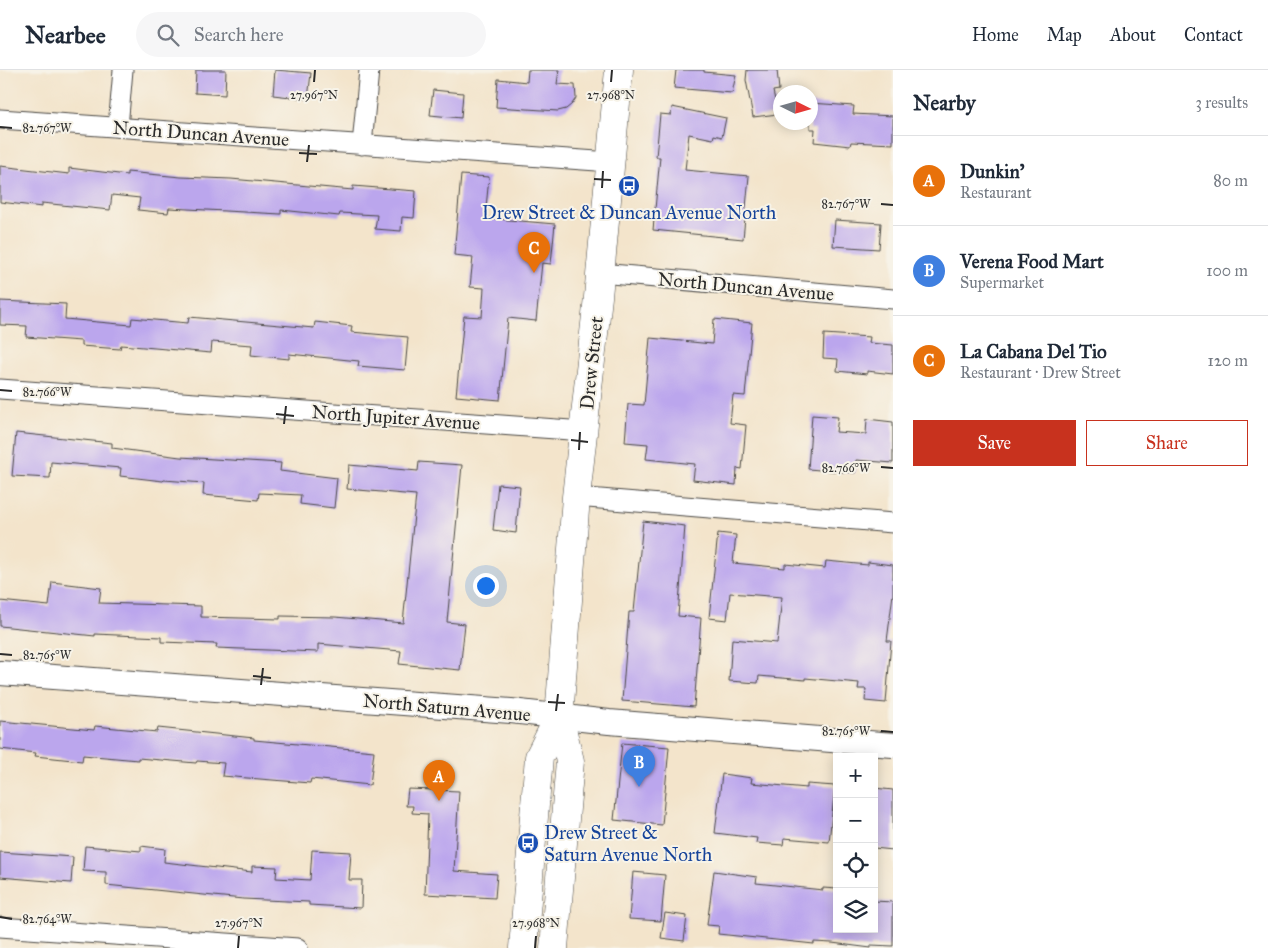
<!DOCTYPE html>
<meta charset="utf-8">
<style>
body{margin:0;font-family:"IM FELL Great Primer",serif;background:#f6f6f7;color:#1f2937}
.controls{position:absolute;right:15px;bottom:15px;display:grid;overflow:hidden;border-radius:0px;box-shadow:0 2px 12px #0003}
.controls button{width:45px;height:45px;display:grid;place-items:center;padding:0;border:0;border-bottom:1px solid #e0e1e3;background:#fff;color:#1f2937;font:25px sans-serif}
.compass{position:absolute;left:773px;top:15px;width:45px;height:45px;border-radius:50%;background:#fff;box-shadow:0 2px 12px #0003;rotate:95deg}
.you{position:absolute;left:485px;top:515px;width:18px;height:18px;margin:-12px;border:4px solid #fff;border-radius:50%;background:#1a73e8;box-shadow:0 0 0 8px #1a73e833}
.badge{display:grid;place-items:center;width:32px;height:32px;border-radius:50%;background:#c8321e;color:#fff;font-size:16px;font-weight:700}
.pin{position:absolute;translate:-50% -41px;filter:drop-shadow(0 1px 2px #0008)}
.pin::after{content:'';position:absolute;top:26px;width:18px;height:15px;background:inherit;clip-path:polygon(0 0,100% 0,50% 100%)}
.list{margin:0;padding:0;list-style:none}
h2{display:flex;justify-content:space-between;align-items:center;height:65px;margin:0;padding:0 20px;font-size:21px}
h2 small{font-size:16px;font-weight:400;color:#747a83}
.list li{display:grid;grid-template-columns:32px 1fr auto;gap:15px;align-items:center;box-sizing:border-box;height:90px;padding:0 20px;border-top:1px solid #e0e1e3}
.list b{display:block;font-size:19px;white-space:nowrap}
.list p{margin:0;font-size:16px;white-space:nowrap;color:#747a83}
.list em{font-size:16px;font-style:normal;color:#747a83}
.actions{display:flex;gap:10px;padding:15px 20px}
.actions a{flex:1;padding:11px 0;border:1px solid #c8321e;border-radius:0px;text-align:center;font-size:18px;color:#c8321e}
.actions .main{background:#c8321e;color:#fff}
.icon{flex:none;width:28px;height:28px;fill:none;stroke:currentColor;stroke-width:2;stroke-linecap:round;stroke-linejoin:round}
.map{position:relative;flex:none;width:893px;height:878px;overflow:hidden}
header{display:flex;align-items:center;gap:30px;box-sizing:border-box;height:70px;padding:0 25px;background:#fff;border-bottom:1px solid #e0e1e3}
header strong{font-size:24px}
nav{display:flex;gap:28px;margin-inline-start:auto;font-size:18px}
.search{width:350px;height:45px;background:#f6f6f7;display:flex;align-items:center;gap:12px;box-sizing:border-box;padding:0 18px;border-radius:28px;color:#747a83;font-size:19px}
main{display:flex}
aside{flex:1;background:#fff}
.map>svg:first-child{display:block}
.building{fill:#bba6ed}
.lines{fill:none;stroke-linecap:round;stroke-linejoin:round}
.minor-casing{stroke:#494743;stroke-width:21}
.tertiary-casing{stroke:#494743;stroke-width:26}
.secondary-casing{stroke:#494743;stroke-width:29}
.minor{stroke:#fff;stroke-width:19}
.tertiary{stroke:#fff;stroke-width:24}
.secondary{stroke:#fff;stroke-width:28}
.ticks{fill:none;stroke:#2b2b2b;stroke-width:2}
.labels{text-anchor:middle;stroke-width:4;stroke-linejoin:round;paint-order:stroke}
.street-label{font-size:19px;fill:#2b2b2b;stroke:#f7f3e8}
.transit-label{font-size:19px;fill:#164399;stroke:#f7f3e8}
.ticks-label{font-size:12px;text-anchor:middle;fill:#2b2b2b;stroke:#f7f3e8;stroke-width:4;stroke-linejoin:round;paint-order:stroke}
</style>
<header>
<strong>Nearbee</strong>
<div class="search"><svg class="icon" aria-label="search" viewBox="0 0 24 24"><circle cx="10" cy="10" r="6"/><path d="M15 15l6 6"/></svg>Search here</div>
<nav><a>Home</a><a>Map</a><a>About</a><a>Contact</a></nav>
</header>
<main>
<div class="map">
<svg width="893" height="878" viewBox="0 0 893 878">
<rect width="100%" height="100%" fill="#f7f3e8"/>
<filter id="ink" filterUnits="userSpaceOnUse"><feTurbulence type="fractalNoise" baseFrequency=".02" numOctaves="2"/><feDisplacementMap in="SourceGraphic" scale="10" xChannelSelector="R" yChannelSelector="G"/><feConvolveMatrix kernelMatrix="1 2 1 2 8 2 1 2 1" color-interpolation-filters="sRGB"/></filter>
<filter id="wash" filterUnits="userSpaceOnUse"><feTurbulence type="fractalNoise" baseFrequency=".0096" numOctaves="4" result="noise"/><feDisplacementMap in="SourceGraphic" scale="20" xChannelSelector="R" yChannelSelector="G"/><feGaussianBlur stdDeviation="1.12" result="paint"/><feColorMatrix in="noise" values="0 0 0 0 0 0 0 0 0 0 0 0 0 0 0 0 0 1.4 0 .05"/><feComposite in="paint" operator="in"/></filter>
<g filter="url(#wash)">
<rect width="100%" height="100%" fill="#f3e4cb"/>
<g id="blocks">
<!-- building -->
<g class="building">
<path d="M196,0H226L225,25L195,23Z"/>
<path d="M275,0L311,3L308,29L273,25Z"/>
<path d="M528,0H559L557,14L575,15L576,28L572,34L566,39L558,41L496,37L498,9L527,12Z"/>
<path d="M676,0H704V2L736,5L732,23L674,18Z"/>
<path d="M747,0H777L779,20L773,21L778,44L753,47L746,10Z"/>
<path d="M433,20L463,23L461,48L430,45Z"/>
<path d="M810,33L854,36L853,44L893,46V74L851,72L850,76L814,72L815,59H810Z"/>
<path d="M672,37L726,48L722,67L714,65L713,69L689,64L685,100L749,106L743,169L653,160L660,87H656L660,44L671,45Z"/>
<path d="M0,96L69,104V98L127,105V102L181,107L231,109L353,120V116L416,121L414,148L402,147L401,161L375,159L377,145L340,143L339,146L281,140V144L169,138L168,143L138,140L140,128L112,125L110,140L42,133V137L0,132Z"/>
<path d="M461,105L489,107L485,148L555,154L551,194L542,193L536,251L508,248L500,330L456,326L464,246L482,247L484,218L470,217L473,187L454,185Z"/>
<path d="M835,150L881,153L879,179L833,176Z"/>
<path d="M0,231L66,234L65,249L131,255L132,248L188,253L189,247L314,258L315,252L352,256L351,262L408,267L405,300L358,296L359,291L289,284V289L251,285L252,275L212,272L211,283L121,275L120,279L81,276V271L26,267L27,256L0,255Z"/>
<path d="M714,249L752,253L745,326L733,325L730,353L746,355L742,399L737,398L736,415L693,410L695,394L646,389L648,374L625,372L628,334L644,335L650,268L712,274Z"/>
<path d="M824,264L870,267L869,273L893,275V304L867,301V304L837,301L838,289L823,288Z"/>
<path d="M812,345L838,347L836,362L866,364L867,349L893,352V393L856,390L855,403L808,399Z"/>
<path d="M16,363L112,373V378L180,387L281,393L280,401L337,408L334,438L300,434L301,425L259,423L258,430L203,425L204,413L164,410L163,411L120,406L121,398L51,392L50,408L12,406Z"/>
<path d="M419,392L462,395L447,552L465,554L460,600L399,594L401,581L318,574V582L216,578L217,574L161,572V567L95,564V566L0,556V531L49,536L52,512L101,518L99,533L201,536V547L280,549V546L335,547L403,553L416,425L347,419L349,395L418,401Z"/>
<path d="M498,414L520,416L516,463L493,460Z"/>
<path d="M643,451L685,456L678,546L701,548L694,637L622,631L629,542H634Z"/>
<path d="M718,463L736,465L733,493L785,498V494L825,498L826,491L868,495V492L893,495V524L887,571H891L886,633L865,631L866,619H858L859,613L805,608V610L759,606L758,613L729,611L732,569L777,573L782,527L730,523L727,550L709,548Z"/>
<path d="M0,651L94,660L95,656L157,662L158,658L254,668V670L374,681L370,715L311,709L310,713L222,706L224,693L197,691L196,693L138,688V690L83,685L82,691L35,686L36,683L0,679Z"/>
<path d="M622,673L669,677L662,755L614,750Z"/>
<path d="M722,704L752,708L751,713L807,718V714L835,716L829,772L784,768L783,775L756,773L757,768L715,763Z"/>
<path d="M874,718L893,720V780L874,778Z"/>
<path d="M408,719L459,721L454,801L497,804L495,828L425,824L428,744L412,743L413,736H406Z"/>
<path d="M85,776L141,781V776L165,779L164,792L252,802V796L277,797L276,808L310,810L312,780L351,782L349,810H362L361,838L309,835V832L243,829L106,815V802L83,801Z"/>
<path d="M0,782L73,787L71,813L0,807Z"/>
<path d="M714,801L757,807L756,813L823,820V818L837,819V859H874V831L893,832V876L871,875V878L832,873L814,872V874L718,864L719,856L707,855Z"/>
<path d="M633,802L665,805L661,851L629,849Z"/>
<path d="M665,843L687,846L684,871L661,868Z"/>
</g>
</g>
</g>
<g filter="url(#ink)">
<use href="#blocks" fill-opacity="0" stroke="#494743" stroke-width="1"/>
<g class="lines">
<!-- minor casing -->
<g class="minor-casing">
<g id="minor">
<path d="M0,49L611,92"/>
<path d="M118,57L123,0"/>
<path d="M362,75L369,0"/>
<path d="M600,203L893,229"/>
<path d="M0,319L584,361"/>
<path d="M576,427L893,453"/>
<path d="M0,857L298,878"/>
</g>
</g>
<!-- tertiary casing -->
<g class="tertiary-casing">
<path id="tertiary" d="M0,603L511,641L609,652L893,675"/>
</g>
<!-- secondary casing -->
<g class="secondary-casing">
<g id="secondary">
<path d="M523,878L539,687L559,647"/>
<path d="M554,878L570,691L559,647L576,427L598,227L619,0"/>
</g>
</g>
<!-- minor -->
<use href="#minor" class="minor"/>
<!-- tertiary -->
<use href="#tertiary" class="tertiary"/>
<!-- secondary -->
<use href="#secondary" class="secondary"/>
</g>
</g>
<!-- ticks -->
<path class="ticks" d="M314,12L315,0M611,12L612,0M0,57L12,58M299,83L317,84M307,92L309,75M594,109L611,110M602,118L603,101M881,134L893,135M0,320L12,321M276,344L294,346M284,354L286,336M571,370L588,372M579,380L580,362M881,397L893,398M0,584L12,585M253,606L271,608M261,615L263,598M548,632L565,633M556,641L558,624M881,661L893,662M0,847L12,849M238,878L239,866M535,878L536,866"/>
<!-- icons -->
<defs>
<g id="bus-disc" transform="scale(1.125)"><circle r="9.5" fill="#1a4fb4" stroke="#f7f3e8"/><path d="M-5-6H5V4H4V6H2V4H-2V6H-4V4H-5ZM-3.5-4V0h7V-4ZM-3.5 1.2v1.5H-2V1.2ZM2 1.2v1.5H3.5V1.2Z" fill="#fff"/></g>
</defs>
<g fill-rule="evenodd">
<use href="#bus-disc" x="629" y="116"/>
<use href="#bus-disc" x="528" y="773"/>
</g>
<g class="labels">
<!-- street labels -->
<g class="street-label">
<text transform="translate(201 63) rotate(4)" y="7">North Duncan Avenue</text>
<text transform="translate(746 216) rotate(5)" y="7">North Duncan Avenue</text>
<text transform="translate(591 293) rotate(-84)" y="7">Drew Street</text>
<text transform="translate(396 347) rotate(4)" y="7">North Jupiter Avenue</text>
<text transform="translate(447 637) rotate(5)" y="7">North Saturn Avenue</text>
</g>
<!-- transit labels -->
<g class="transit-label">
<text x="629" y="149">Drew Street &amp; Duncan Avenue North</text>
<text x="544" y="769" text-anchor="start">Drew Street &amp;<tspan x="544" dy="22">Saturn Avenue North</tspan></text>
</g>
</g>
<g class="ticks-label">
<text x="314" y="29">27.967°N</text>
<text x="611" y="29">27.968°N</text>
<text x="47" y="62">82.767°W</text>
<text x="846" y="138">82.767°W</text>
<text x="47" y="326">82.766°W</text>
<text x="846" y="402">82.766°W</text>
<text x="47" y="589">82.765°W</text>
<text x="846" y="665">82.765°W</text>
<text x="47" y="853">82.764°W</text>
<text x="239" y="857">27.967°N</text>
<text x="536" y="857">27.968°N</text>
</g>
</svg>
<div class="controls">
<button>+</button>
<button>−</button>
<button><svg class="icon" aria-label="locate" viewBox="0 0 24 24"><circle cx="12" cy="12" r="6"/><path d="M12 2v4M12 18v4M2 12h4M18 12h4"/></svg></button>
<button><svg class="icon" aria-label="layers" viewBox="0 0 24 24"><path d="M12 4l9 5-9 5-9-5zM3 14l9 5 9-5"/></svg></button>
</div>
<svg class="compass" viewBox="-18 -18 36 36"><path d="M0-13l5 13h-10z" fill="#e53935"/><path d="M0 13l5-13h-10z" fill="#747a83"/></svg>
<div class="you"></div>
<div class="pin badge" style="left:439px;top:731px;background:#e8710a">A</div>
<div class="pin badge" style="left:639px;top:717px;background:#3f7fe0">B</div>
<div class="pin badge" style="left:534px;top:203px;background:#e8710a">C</div>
</div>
<aside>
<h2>Nearby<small>3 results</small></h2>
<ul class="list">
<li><span class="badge" style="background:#e8710a">A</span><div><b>Dunkin'</b><p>Restaurant</p></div><em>80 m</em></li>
<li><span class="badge" style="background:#3f7fe0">B</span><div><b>Verena Food Mart</b><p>Supermarket</p></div><em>100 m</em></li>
<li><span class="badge" style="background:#e8710a">C</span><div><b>La Cabana Del Tio</b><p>Restaurant · Drew Street</p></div><em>120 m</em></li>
</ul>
<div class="actions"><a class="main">Save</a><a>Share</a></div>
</aside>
</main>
